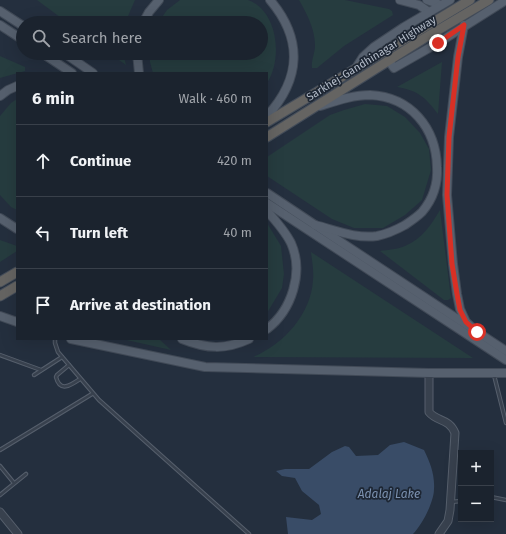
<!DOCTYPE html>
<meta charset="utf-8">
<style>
body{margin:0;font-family:"Fira Sans",sans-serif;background:#242b36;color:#f1f3f6}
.controls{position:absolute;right:12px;bottom:12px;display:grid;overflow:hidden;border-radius:0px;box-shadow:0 4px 16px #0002}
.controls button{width:36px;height:36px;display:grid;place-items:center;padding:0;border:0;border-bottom:1px solid #39404a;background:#1b232e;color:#f1f3f6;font:20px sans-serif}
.stop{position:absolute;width:12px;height:12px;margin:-9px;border:3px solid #d93025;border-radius:50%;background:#fff}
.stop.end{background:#d93025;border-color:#fff;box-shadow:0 1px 4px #0008}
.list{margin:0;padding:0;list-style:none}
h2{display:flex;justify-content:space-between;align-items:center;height:52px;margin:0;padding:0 16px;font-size:17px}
h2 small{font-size:13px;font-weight:400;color:#a0a4aa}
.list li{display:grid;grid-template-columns:26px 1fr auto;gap:12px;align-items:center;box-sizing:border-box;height:72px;padding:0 16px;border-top:1px solid #39404a}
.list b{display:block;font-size:15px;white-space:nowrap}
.list em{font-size:13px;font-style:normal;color:#a0a4aa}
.icon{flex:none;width:22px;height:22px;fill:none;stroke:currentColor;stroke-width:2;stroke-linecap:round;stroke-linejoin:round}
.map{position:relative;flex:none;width:506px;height:534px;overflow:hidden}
.search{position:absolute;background:#1b232e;box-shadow:0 4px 16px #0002;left:16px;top:16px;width:252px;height:44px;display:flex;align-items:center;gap:10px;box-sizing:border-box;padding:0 14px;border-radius:22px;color:#a0a4aa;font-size:15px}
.panel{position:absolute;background:#1b232e;box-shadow:0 4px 16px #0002;left:16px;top:72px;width:252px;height:268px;border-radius:0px}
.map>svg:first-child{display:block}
.green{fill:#263c3f}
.water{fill:#394c67}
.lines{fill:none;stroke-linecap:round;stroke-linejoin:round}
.service-casing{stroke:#565f6c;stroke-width:4.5}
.tertiary-casing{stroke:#565f6c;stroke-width:9}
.primary-casing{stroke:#414a57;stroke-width:10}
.trunk-casing{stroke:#434c59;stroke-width:11}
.service{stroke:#38414e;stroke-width:2.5}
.tertiary{stroke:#38414e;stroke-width:7}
.primary{stroke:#56606e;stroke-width:8}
.trunk{stroke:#656462;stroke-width:9}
.route{stroke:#d93025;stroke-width:5}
.labels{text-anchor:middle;stroke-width:3.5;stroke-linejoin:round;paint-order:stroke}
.street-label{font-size:11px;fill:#b4bcc9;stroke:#1d2633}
.water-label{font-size:12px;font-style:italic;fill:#7c92b1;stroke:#1d2633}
</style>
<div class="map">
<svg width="506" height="534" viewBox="0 0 506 534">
<rect width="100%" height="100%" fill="#242f3e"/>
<!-- green -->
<g class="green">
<path d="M37,0H135L125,23H68Z"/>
<path d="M180,0C196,0 213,0 229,0C235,0 243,0 248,0C278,11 283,59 267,83V73H153L150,62V53H261V23H158L167,10Z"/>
<path d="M299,0H345L389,9L392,11L393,15L344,46L317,68H312C311,60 315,53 315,46C315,29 307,14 299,0Z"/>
<path d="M109,53H123L126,65Z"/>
<path d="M0,56L25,67V71L0,78Z"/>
<path d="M442,62L438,114C425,97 419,91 397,87Z"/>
<path d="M17,99V210L11,207L0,195V116L11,103Z"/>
<path d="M365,104L387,106L405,117L420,133L429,149L431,170L422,200L405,215L383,228H354L332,219L267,176V157L330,115L344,110Z"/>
<path d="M440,210L451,298L448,300H444L380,251C388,250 398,249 405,246C422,239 431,225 440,210Z"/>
<path d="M267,223L281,246L284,274L282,288L267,313Z"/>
<path d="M0,240L17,246V251L0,262Z"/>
<path d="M311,252L473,358L253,357C284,344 311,314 313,280C314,271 312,261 311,252Z"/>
<path d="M122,339H159L171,350Z"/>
</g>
<!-- water -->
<path class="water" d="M404,442L424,450C430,462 435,475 434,489C434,502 422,525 413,534H288L286,517L312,520L321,514L319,505L302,491L295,478L282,476L276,471L285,469H309L332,452L345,446L349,447L356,456L378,455L390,445Z"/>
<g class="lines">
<!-- service casing -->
<g class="service-casing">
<g id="service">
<path d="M55,339V343L58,352L99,400L249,534"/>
<path d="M0,355L41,370"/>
<path d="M69,365L57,375L56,377C60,393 71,385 80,379"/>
<path d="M34,375L62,357"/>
<path d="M494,375L506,423"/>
<path d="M0,450L92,394"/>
<path d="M0,466L14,483"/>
<path d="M0,495L26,474"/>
<path d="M491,497L506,500"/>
<path d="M451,502L461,501"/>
</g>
</g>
<!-- tertiary casing -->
<g class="tertiary-casing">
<g id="tertiary">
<path d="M429,373V412C437,422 449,418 455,433L450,510L448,521L439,534"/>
<path d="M0,512L18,534"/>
</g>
</g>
<!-- primary casing -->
<g class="primary-casing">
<g id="primary">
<path d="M400,0L419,5L429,12"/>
<path d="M427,0L441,5"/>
<path d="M0,11L23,26"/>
<path d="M143,23L149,12L159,0"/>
<path d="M0,25L23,40"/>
<path d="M464,25L458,57L449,137L447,195L453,264L457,294L460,309L466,322L477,332"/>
<path d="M42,53L72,73"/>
<path d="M64,53L93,73"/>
<path d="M137,53L139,73"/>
<path d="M389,61L394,68L438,43L506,0"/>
<path d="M356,68L363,57L374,47L404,27L450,0"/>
<path d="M0,96L8,90L17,86"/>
<path d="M267,116C301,79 303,39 270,0"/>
<path d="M267,193L315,225L506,351"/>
<path d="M267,203L506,360"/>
<path d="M267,211C276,221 285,231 291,243C304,272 292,310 267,329"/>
<path d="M0,218L17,229"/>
<path d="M315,225C335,230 356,239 377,236C387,234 396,230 405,225C411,221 417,217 422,212C433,199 438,183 437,167C436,128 411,97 370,95C353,95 336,101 320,106"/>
<path d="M0,316L17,322"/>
<path d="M71,339L205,367L429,373H506"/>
<path d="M182,339C207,349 225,350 249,339"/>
</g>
</g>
<!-- trunk casing -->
<g class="trunk-casing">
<g id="trunk">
<path d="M267,122L470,0"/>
<path d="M267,137L423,39L489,0"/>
<path d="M0,282L17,272"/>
<path d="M0,296L17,286"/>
</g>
</g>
<!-- service -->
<use href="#service" class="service"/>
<!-- tertiary -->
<use href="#tertiary" class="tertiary"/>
<!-- primary -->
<use href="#primary" class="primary"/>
<!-- trunk -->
<use href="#trunk" class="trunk"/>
</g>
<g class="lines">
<!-- route -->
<path class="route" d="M438,43L464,25L458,57L449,137L447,195L452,264L457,294L460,310L466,322L477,332"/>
</g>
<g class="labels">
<!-- street labels -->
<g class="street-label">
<text transform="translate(371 58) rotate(-32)" y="4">Sarkhej-Gandhinagar Highway</text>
</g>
<!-- water labels -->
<g class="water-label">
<text x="389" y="498">Adalaj Lake</text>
</g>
</g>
</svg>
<div class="controls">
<button>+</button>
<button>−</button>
</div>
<div class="stop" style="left:477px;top:332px"></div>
<div class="stop end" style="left:438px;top:43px"></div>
<div class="search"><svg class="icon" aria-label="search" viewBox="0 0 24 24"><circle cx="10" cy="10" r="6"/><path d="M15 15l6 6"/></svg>Search here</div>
<section class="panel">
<h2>6 min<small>Walk · 460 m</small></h2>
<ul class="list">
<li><svg class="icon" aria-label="ahead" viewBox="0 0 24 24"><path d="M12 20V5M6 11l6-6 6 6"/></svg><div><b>Continue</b></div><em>420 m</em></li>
<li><svg class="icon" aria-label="left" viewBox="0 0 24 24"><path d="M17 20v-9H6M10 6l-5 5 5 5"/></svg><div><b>Turn left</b></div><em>40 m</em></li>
<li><svg class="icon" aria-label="arrive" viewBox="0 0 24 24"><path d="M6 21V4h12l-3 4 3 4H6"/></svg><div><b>Arrive at destination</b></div></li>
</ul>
</section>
</div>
